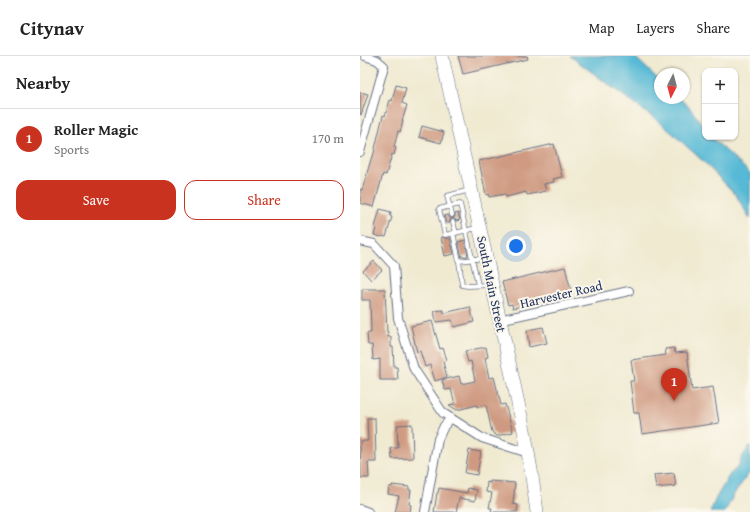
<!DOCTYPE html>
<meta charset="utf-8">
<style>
body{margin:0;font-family:"Gentium Book Plus",serif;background:#f2f2f2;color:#222}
.controls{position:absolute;right:12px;top:12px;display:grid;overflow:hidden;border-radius:8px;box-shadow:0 1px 3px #0004}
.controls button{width:36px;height:36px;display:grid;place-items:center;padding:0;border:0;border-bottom:1px solid #e0e0e0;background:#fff;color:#222;font:20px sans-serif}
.compass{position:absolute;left:294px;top:12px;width:36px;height:36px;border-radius:50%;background:#fff;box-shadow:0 1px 3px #0004;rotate:186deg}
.you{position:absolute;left:156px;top:190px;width:14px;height:14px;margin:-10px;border:3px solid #fff;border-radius:50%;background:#1a73e8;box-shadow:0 0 0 6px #1a73e833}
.badge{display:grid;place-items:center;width:26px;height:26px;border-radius:50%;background:#c8321e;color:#fff;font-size:13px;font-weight:700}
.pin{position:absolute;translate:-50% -33px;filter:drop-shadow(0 1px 2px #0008)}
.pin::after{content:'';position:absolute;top:21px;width:14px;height:12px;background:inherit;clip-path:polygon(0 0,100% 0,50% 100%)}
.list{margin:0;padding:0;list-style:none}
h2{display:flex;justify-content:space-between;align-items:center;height:52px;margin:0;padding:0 16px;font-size:17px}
h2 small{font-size:13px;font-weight:400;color:#767676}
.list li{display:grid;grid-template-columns:26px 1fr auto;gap:12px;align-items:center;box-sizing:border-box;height:60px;padding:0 16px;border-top:1px solid #e0e0e0}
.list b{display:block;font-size:15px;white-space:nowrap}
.list p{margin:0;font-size:13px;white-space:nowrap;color:#767676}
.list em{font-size:13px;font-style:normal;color:#767676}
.actions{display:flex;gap:8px;padding:12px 16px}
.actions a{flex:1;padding:9px 0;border:1px solid #c8321e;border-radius:12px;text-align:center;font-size:14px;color:#c8321e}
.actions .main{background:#c8321e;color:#fff}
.map{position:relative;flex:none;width:390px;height:456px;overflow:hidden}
header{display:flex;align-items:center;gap:24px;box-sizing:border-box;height:56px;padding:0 20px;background:#fff;border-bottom:1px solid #e0e0e0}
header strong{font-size:19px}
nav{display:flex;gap:22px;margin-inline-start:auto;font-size:14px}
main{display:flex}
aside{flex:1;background:#fff}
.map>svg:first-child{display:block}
.water{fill:#57b9d5;stroke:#39749a}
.building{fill:#cf9a81}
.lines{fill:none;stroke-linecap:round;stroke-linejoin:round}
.lane-casing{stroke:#667086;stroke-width:5.5}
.street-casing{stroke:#667086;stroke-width:10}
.primary-casing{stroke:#667086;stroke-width:14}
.lane{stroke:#fff;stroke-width:4}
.street{stroke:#fff;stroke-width:8}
.primary{stroke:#fff;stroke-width:13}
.labels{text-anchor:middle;stroke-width:4;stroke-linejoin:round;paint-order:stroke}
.street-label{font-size:13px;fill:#1b2f5e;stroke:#fbf7ec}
</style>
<header>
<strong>Citynav</strong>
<nav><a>Map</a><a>Layers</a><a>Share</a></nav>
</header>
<main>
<aside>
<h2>Nearby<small></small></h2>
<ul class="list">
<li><span class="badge">1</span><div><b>Roller Magic</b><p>Sports</p></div><em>170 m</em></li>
</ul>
<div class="actions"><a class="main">Save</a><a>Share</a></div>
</aside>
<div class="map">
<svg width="390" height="456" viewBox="0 0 390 456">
<rect width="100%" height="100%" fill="#fbf7ec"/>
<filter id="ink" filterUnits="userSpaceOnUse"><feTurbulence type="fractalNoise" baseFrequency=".025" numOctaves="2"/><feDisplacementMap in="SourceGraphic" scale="8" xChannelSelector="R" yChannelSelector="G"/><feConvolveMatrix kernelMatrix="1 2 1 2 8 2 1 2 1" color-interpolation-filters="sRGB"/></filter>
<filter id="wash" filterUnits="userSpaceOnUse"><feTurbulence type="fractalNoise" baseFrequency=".012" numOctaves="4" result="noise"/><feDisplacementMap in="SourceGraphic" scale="16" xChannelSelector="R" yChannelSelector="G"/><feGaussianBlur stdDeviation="0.9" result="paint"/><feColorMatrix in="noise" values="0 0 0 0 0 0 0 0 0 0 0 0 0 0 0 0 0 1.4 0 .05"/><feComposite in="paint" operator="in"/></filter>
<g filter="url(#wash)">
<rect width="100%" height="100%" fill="#f0ead1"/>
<!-- water -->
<g class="water">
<path d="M210,0H274L300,25V42H319L329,51L345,72V81H351L390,117V163L376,139L344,106L302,68Z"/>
<path d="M390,389V416L374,438L365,456H350L356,442L370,418L378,411L381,403Z"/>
</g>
<g id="blocks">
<!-- building -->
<g class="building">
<path d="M98,0H167L168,3L103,18Z"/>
<path d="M36,29L46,32L42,47L47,49L42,65H43L40,76L38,75L34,91H36L34,99L32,98L26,119L23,118L14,151L0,147V133L2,134L12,100L13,101L23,59L25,60L30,44L32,45Z"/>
<path d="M0,36L8,38L1,59L0,58Z"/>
<path d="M62,70L84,76L81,87L59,81Z"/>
<path d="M194,88L202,121L193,123L194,126L184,128L186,135L167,139L166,136L146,141L145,138L129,141L128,138L126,139L119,105Z"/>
<path d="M20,153L31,156L30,160L32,161L26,181L22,180L21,181L14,179L16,172L15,171Z"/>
<path d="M98,157L100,164L96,165L95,163H92L90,164V167H86L84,160L88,159L90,162H92L95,161V158Z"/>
<path d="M83,181L85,182H90L94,198L85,200L81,182Z"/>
<path d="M105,184L108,200L102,201L98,186Z"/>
<path d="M14,205L22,214L11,224L3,215Z"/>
<path d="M205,211L212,238L153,252L152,248L148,249L142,226Z"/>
<path d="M2,233H25L27,276H28V281H31V291H33L34,311H37L38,324H20V303L13,304L12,289H8L7,277H11L10,244H2Z"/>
<path d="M110,251L114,266L94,271L92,264L76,266L74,255L83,254L84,257Z"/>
<path d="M72,265L80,293L83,292L87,304L83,306L87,321L75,325L70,309L65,311L60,295L57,296L51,270Z"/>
<path d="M183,271L187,287L169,291L167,274Z"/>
<path d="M126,291L128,301L125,302L129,322L134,321L141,349L145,348L153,376L137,380L132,376L126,349L117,351V349L97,354L89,349L95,348L91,333L85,334L82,324L99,320L101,328L115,325L111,305L108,306L105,295Z"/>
<path d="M314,292L315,297L327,296L332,334L353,331L359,367L282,378L279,357H274L270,325H274L271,304L306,299L305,293Z"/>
<path d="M7,362H15L16,406H8L9,422H1L0,385H8Z"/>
<path d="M52,368L53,402L32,403L31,392H38L37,369Z"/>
<path d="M109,394L121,396L117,419L105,417Z"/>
<path d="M314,417L316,430L296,432L294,419Z"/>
<path d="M130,425L155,427L153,448L158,449L157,456H131L132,452H129L132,437L126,436L127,426L130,427Z"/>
<path d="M32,429L49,431V434H51L49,448L51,449L50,456H35L39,440L28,438L29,431H32Z"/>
<path d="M79,432L107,437L108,432L117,434L115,445L99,442L96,456H74L77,437H78Z"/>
</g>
</g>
</g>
<g filter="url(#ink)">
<use href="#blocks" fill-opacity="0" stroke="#667086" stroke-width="1"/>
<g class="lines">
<!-- lane casing -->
<g class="lane-casing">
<g id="lane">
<path d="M92,159L87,140L110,134"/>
<path d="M93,166L96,177"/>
<path d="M117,172C107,174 96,177 85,179L79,153L100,148L118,229"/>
<path d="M93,177L99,205"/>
<path d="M124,202L99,205L102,229L108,230L129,229"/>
</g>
</g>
<!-- street casing -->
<g class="street-casing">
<g id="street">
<path d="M0,96L24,10L17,4L5,0"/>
<path d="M0,185L14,188L34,210L38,262L54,313L83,357L122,382L168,397"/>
<path d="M139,264L269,235"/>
<path d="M0,453L8,456"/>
<path d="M65,456L78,383L84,370L91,362"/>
</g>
</g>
<!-- primary casing -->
<g class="primary-casing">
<path id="primary" d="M82,0L165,379L171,414L177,456"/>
</g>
<!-- lane -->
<use href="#lane" class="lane"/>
<!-- street -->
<use href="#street" class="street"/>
<!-- primary -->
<use href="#primary" class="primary"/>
</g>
</g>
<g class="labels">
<!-- street labels -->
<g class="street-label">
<text transform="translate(132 228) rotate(78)" y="5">South Main Street</text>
<text transform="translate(201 238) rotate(-13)" y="5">Harvester Road</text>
</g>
</g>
</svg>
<div class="controls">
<button>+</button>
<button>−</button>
</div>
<svg class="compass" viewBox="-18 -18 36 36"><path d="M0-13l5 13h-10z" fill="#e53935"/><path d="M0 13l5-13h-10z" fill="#767676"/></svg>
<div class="you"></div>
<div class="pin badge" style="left:314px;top:345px">1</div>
</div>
</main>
